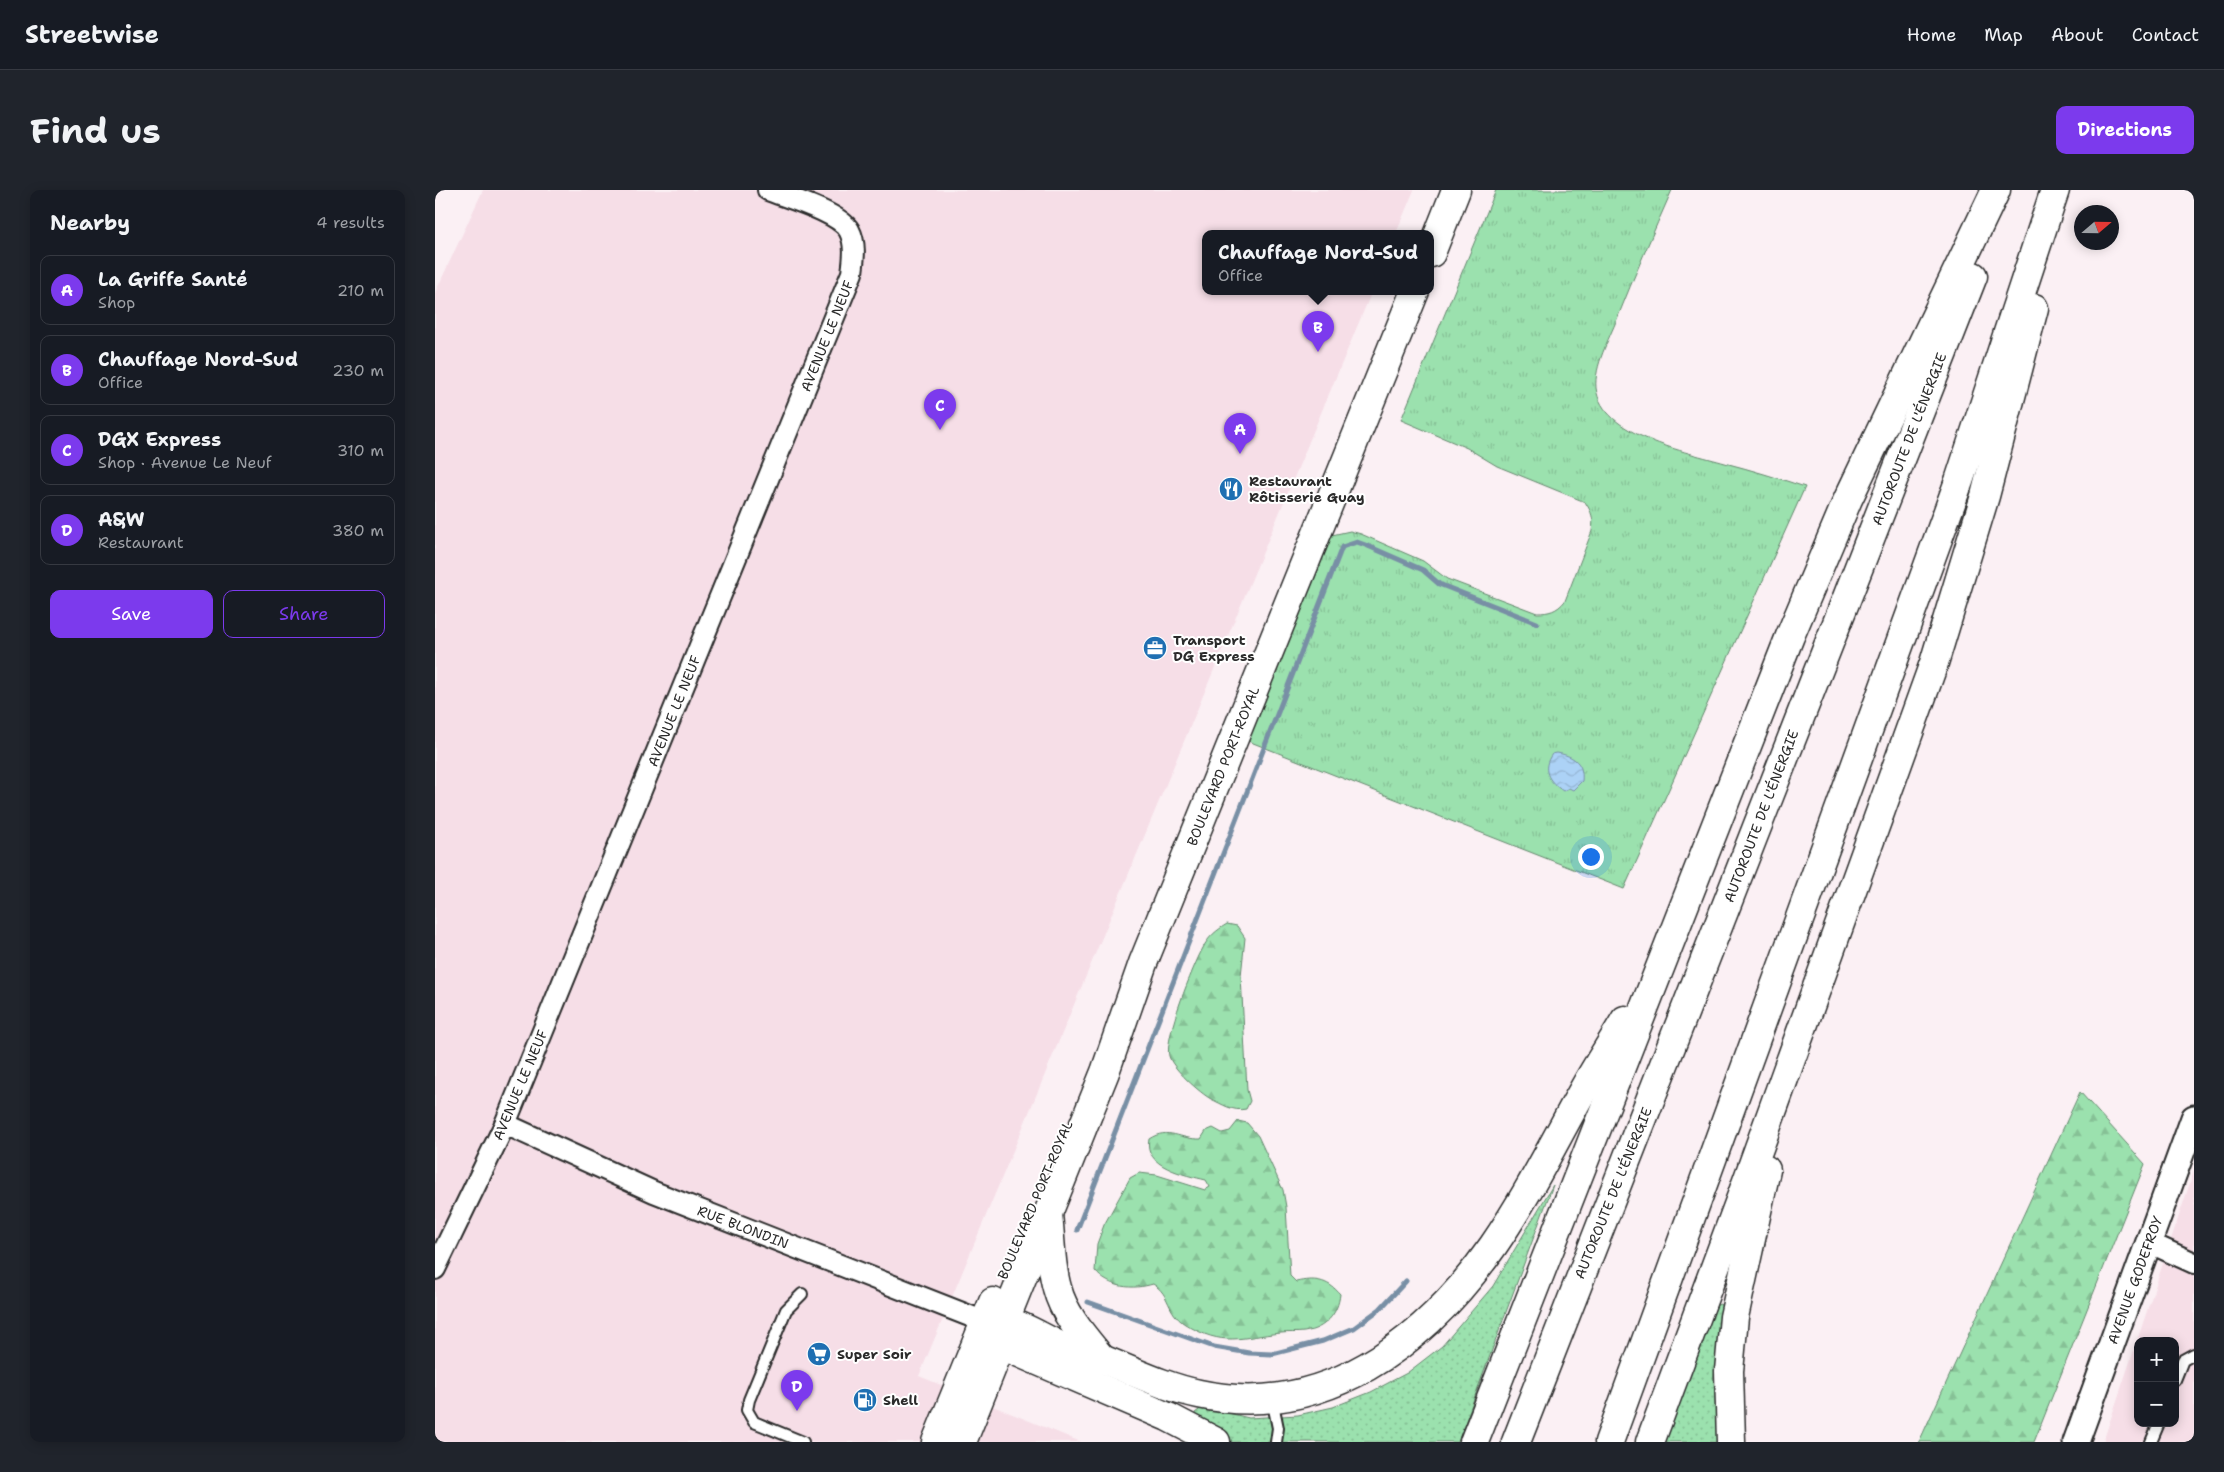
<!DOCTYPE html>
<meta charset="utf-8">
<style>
body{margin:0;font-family:"Shantell Sans",sans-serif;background:#20242c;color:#f1f3f6}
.controls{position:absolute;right:15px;bottom:15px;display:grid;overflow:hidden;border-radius:10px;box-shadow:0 2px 12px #0003}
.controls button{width:45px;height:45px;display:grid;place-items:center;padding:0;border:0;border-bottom:1px solid #363941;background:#171b24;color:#f1f3f6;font:25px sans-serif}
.compass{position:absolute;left:1639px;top:15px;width:45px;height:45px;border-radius:50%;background:#171b24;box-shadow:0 2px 12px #0003;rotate:70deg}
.you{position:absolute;left:1155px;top:666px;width:18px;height:18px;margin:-12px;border:4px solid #fff;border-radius:50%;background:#1a73e8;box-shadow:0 0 0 8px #1a73e833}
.badge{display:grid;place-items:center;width:32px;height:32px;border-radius:50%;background:#7c3aed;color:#fff;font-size:16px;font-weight:700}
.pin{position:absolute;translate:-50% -41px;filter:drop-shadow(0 1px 2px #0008)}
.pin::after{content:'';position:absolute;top:26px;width:18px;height:15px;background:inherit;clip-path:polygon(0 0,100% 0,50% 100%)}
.popup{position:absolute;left:767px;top:40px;width:232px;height:65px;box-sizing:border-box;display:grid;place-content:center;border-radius:10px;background:#171b24;filter:drop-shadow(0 1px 4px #0005);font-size:16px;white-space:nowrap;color:#9ea1a6}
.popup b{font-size:19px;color:#f1f3f6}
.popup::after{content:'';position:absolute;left:50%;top:100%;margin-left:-10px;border:10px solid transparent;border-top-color:#171b24}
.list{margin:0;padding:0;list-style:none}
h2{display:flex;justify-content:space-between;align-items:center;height:65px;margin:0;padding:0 20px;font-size:21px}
h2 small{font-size:16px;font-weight:400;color:#9ea1a6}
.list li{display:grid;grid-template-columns:32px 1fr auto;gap:15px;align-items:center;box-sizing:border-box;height:70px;margin:0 10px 10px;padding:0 10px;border:1px solid #363941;border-radius:10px}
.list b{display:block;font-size:19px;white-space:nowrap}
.list p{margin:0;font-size:16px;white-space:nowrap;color:#9ea1a6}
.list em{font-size:16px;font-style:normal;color:#9ea1a6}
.actions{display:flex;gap:10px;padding:15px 20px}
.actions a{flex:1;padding:11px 0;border:1px solid #7c3aed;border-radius:10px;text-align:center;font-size:18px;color:#7c3aed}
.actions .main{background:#7c3aed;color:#fff}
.map{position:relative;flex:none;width:1759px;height:1252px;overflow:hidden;border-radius:10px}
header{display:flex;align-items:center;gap:30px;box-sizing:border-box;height:70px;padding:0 25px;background:#171b24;border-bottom:1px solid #363941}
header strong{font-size:24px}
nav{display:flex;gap:28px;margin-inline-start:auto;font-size:18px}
.intro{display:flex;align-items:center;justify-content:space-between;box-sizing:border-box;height:120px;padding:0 30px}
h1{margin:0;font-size:35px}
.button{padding:12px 22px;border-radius:10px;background:#7c3aed;color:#fff;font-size:18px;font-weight:700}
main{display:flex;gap:30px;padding:0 30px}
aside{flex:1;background:#171b24;border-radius:10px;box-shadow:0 2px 12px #0003}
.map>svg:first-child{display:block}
.built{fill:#f6dee7;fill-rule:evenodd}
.grass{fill:url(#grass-dots);stroke:#63866c}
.forest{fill:url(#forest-firs);stroke:#63866c}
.park{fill:url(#park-tufts);stroke:#63866c}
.water{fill:url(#water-waves);stroke:#788fa5}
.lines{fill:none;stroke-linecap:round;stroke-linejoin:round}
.stream{stroke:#788fa5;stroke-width:5}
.service-casing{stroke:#2b2b2b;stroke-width:14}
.minor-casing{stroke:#2b2b2b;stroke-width:24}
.tertiary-casing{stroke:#2b2b2b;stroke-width:29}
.primary-casing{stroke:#2b2b2b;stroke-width:31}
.motorway-casing{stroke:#2b2b2b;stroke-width:31}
.service{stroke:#fff;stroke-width:10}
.minor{stroke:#fff;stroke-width:20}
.tertiary{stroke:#fff;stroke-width:25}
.primary{stroke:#fff;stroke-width:28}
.motorway{stroke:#fff;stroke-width:28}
.labels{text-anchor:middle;stroke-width:4;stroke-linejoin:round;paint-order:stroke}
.street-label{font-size:14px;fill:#2b2b2b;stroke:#fff}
.poi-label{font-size:14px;font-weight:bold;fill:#2b2b2b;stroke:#fff;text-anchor:start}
</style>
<header>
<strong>Streetwise</strong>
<nav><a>Home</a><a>Map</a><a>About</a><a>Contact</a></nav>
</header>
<div class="intro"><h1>Find us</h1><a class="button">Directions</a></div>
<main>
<aside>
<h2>Nearby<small>4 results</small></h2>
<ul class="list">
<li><span class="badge">A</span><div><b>La Griffe Santé</b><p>Shop</p></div><em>210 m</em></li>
<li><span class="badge">B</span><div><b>Chauffage Nord-Sud</b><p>Office</p></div><em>230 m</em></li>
<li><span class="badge">C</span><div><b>DGX Express</b><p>Shop · Avenue Le Neuf</p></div><em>310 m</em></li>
<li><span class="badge">D</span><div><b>A&amp;W</b><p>Restaurant</p></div><em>380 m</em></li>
</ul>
<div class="actions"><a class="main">Save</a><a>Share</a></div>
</aside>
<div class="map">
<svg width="1759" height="1252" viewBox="0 0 1759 1252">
<defs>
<pattern id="grass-dots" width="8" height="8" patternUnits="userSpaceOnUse" patternTransform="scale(1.25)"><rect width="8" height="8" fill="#9be1ae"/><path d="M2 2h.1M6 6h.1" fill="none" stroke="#86c196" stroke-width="1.8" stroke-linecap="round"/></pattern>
<pattern id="forest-firs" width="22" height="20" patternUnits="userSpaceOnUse" patternTransform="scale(1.25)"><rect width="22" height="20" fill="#9be1ae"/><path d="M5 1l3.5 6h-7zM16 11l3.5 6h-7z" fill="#86c196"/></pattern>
<pattern id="park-tufts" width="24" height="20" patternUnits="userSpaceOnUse" patternTransform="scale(1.25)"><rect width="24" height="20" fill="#9be1ae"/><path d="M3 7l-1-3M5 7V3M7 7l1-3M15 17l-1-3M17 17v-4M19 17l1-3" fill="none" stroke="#86c196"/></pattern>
<pattern id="water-waves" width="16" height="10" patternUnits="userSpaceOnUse" patternTransform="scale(1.25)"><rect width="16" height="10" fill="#acd2f6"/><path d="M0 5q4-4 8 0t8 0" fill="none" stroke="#94b4d3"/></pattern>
</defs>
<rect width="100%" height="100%" fill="#fbf0f4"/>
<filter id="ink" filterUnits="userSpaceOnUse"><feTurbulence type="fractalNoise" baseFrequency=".02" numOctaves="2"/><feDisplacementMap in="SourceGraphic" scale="10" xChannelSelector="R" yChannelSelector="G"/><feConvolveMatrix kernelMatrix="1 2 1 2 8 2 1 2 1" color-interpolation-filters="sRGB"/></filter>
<g filter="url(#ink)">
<!-- built -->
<g class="built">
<path d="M48,0H979L961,43H770V101H937L484,1186L646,1252H0V103Z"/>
<path d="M1759,981V1252H1668ZM1703,1151H1740V1233H1703Z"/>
</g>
<!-- grass -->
<g class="grass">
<path d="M1118,995L1023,1252H796L760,1229V1223L768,1217L814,1228L863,1225L898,1217L936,1202L972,1183L1007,1156L1058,1096Z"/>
<path d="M1285,1114L1289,1119L1279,1186L1282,1252H1229L1280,1116Z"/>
</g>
<!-- forest -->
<g class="forest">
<path d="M792,734L802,736L810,748L806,786L812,900L815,911L811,919C798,922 787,914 776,909C765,903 737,878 734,866C729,848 758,776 768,758C773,747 782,740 792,734Z"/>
<path d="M1645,902L1710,974L1599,1252H1484Z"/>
<path d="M803,931L812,933L823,946L848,1000L851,1017L855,1086L861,1092C879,1088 892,1089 905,1104C903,1124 890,1139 869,1142C861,1143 854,1142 846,1143C805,1147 789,1158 750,1134C731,1122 736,1105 718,1094C698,1100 674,1098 660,1081L662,1054L669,1035L695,988L704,983L722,985L770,1000L775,997L771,990C750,985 708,977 714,949C734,936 745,950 766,949L771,941L778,938L787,943L795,941Z"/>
</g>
<!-- park -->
<path class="park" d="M1061,0H1237C1218,43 1199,86 1182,129C1174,149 1159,176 1161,198C1167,246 1252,262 1290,273C1317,280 1343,288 1370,297L1189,699L813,551L897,345L915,341L926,344L988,371L1012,389L1102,423C1114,423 1122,421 1130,411L1157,341C1159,329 1157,322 1150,312L1062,276L1032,258L966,230Z"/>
<!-- water -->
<path class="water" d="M1122,563C1139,566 1149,573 1147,591L1138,600L1134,598L1128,601C1113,591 1106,579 1117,564Z"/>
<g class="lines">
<!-- stream -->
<g class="stream">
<path d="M642,1040L907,357L922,352L933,356L988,380L1004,394L1102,433"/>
<path d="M653,1112L779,1157L814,1163L837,1164L888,1151L919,1138L945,1119L971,1091"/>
</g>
<!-- service casing -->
<g class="service-casing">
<g id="service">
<path d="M367,1104L351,1120L314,1210L312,1220L319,1232L368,1252"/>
<path d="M1740,1190L1748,1170L1759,1164"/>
<path d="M837,1209L843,1238L841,1252"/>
<path d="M1716,1252L1724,1233"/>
</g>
</g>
<!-- minor casing -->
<g class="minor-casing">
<g id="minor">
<path d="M70,934L219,1002L550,1132"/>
<path d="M1713,1052L1759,1073"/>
<path d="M0,1079L70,934L417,83C419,68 421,53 414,40C403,22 353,8 333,0"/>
</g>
</g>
<!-- tertiary casing -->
<g class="tertiary-casing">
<path id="tertiary" d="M1641,1252L1759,928"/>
</g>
<!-- primary casing -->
<g class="primary-casing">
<g id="primary">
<path d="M996,63L1021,0"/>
<path d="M501,1252L558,1112"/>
<path d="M527,1252L566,1155L570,1130L670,882L708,773L980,101"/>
</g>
</g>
<!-- motorway casing -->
<g class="motorway-casing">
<g id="motorway">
<path d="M613,1025C616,1049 615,1074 622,1098C629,1125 649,1147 667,1169"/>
<path d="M550,1132C556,1131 565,1129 571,1131C592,1137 612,1151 632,1159C644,1164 657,1165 669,1170C700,1182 730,1197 764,1204C888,1231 990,1153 1058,1056C1092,1007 1118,954 1147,902C1160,878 1176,854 1190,830"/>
<path d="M550,1132L566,1155L733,1227L781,1252"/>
<path d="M1039,1252L1355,446L1413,309L1561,0"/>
<path d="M1081,1252L1538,86"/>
<path d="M1174,1252L1524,291L1620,0"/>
<path d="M1215,1252L1307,1005L1499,473L1550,306L1599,118"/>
<path d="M1296,1252L1294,1181L1299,1127L1331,980"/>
</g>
</g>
<!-- service -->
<use href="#service" class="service"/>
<!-- minor -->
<use href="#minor" class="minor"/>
<!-- tertiary -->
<use href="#tertiary" class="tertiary"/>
<!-- primary -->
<use href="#primary" class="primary"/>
<!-- motorway -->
<use href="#motorway" class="motorway"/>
</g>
</g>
<!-- icons -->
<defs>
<g id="restaurant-disc" transform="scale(1.25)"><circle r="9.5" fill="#1f6fb2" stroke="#fff"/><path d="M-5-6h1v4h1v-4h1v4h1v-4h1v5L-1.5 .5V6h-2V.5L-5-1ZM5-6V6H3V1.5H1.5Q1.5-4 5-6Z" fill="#fff"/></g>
<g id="office-disc" transform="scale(1.25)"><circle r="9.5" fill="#1f6fb2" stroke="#fff"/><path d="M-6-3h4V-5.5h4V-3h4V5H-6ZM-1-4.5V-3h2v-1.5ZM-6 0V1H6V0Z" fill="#fff"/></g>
<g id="supermarket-disc" transform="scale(1.25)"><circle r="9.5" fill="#1f6fb2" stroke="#fff"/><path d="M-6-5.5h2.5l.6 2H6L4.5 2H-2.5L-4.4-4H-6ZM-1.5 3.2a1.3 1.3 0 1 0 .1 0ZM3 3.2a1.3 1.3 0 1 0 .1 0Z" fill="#fff"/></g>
<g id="fuel-disc" transform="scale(1.25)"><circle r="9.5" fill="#1f6fb2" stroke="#fff"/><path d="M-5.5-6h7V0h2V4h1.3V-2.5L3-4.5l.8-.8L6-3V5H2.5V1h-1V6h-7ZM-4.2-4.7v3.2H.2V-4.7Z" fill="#fff"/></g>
</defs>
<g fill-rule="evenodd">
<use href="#restaurant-disc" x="796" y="299"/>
<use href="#office-disc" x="720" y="458"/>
<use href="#supermarket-disc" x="384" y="1164"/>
<use href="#fuel-disc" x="430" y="1210"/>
</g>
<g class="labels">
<!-- street labels -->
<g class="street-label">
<text transform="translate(392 146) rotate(-68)" y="5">AVENUE LE NEUF</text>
<text transform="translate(1474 249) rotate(-69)" y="5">AUTOROUTE DE L'ÉNERGIE</text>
<text transform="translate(239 521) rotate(-68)" y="5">AVENUE LE NEUF</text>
<text transform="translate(788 576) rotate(-68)" y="5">BOULEVARD PORT-ROYAL</text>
<text transform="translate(1326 626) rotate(-69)" y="5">AUTOROUTE DE L'ÉNERGIE</text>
<text transform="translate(85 895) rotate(-67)" y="5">AVENUE LE NEUF</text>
<text transform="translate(1178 1003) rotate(-68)" y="5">AUTOROUTE DE L'ÉNERGIE</text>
<text transform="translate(600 1010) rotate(-67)" y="5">BOULEVARD PORT-ROYAL</text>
<text transform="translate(308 1037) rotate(21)" y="5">RUE BLONDIN</text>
<text transform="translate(1700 1090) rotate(-70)" y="5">AVENUE GODEFROY</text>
</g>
<!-- poi labels -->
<g class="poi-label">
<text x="814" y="296">Restaurant<tspan x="814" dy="16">Rôtisserie Guay</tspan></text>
<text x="738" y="455">Transport<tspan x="738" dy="16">DG Express</tspan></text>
<text x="402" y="1169">Super Soir</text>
<text x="448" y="1215">Shell</text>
</g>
</g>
</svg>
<div class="controls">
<button>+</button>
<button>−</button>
</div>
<svg class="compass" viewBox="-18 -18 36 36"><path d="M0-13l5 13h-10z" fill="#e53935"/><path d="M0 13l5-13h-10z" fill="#9ea1a6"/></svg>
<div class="you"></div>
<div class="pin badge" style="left:805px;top:264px">A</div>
<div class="pin badge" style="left:883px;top:162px">B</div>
<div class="popup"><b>Chauffage Nord-Sud</b>Office</div>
<div class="pin badge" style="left:505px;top:240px">C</div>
<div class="pin badge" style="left:362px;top:1221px">D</div>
</div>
</main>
